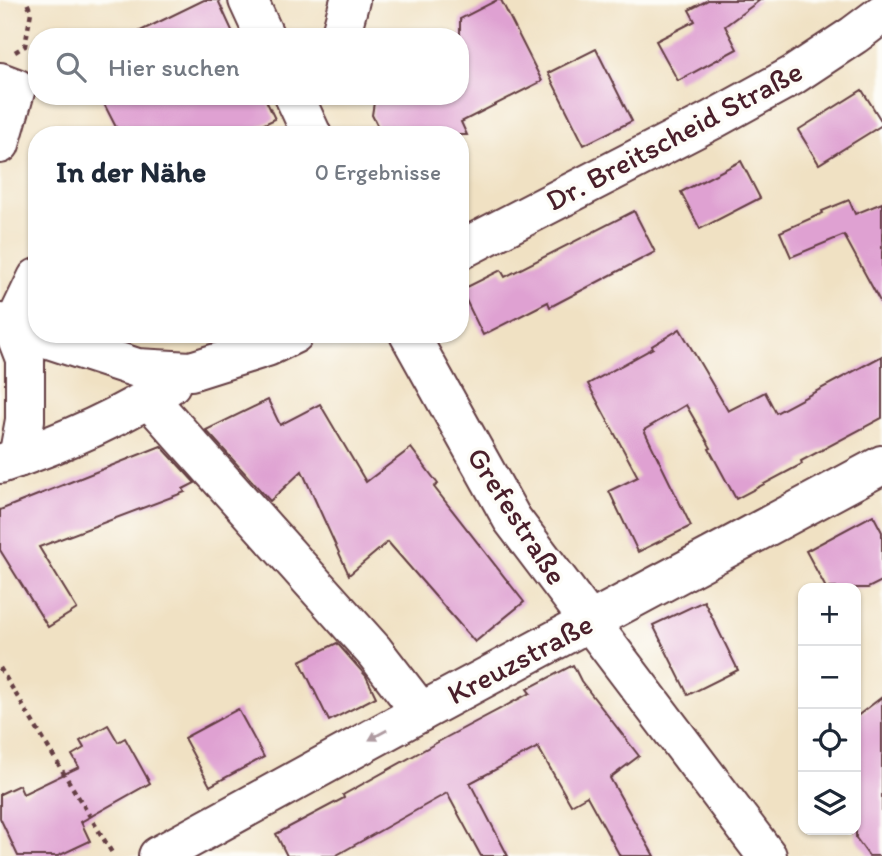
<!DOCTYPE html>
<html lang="de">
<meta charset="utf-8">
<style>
body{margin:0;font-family:Itim,sans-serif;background:#f2f2f3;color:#1f2937}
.controls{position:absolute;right:21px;bottom:21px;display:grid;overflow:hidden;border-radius:14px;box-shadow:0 2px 5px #0004}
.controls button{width:63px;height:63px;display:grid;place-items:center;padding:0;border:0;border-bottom:2px solid #e0e1e3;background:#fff;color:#1f2937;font:35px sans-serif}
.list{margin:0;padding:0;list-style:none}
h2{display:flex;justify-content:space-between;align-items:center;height:91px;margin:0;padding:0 28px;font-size:30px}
h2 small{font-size:23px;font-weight:400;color:#747a83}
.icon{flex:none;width:38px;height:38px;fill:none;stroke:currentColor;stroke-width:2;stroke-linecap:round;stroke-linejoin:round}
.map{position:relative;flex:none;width:882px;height:856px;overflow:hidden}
.search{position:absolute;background:#fff;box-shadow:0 2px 5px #0004;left:28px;top:28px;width:441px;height:77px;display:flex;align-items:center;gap:18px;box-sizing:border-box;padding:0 24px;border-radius:28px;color:#747a83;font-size:26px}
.panel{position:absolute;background:#fff;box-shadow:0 2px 5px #0004;left:28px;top:126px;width:441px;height:217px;border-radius:28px}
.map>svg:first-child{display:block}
.building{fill:#dfa1d2}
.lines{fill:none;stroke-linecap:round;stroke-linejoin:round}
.minor-casing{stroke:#633c42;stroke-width:42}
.path{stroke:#633c42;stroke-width:4.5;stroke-dasharray:5 5;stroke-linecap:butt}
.minor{stroke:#fff;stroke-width:38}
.oneway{fill:#ae9aa0}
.labels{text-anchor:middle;stroke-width:7;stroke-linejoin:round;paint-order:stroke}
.street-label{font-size:30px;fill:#4a1f2b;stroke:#fdfcf7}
</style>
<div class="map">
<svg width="882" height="856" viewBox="0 0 882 856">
<rect width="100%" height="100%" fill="#fdfcf7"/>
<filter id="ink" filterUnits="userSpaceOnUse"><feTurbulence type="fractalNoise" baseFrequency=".0143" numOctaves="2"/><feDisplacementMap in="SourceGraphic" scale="14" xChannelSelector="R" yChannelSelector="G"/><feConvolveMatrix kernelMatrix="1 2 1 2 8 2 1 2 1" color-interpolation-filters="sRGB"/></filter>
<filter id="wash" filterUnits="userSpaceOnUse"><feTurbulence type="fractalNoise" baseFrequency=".00686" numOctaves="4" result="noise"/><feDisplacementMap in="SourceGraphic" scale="28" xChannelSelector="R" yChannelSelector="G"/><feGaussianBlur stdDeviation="1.57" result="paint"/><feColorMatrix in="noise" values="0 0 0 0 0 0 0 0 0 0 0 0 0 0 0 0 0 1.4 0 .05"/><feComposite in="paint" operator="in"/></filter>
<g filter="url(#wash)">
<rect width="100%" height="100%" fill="#f0e1c3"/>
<g id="blocks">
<!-- building -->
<g class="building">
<path d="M204,0H218L235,37H128Z"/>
<path d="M497,0H501L542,81L461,122L467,135H382L372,115L375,96H460V19Z"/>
<path d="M708,0H760L725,26L737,49L678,81L656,41L695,21L689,10Z"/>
<path d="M596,49L632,121L584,145L548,73Z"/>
<path d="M862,90L882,122V125L819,164L798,130Z"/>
<path d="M100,96H264L275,119L258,127L262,135H120Z"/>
<path d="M741,161L760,198L700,229L681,192Z"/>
<path d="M849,200L855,214L882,203V305L844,235L791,257L780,232L823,213L822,211Z"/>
<path d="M634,211L655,252L550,307L548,302L483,335L461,290L501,270L505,277Z"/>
<path d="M680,329L728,411L765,392L776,413L882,356V418L801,461L802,464L736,499L709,449L711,448L686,405L644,430L691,526L638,552L609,491L638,477L588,384L653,348L652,346Z"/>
<path d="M268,400L280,425L320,404L366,482L411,448L438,484L434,487L524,602L475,642L388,542L349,575L302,471L270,501L206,430Z"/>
<path d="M161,446L195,483L183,489L185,492L39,547L77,609L48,627L0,550V510Z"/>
<path d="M873,515L882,532V581L868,588H826L806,551Z"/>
<path d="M704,601L738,670L688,695L653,625Z"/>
<path d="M337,643L366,676L376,697L329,721L300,661Z"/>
<path d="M573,665L581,681L639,756L610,778L654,856H620L587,796L571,805L538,747L470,783L508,856H481L447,793L335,856H287L276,834L344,798L343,795L447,737L530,693L527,689Z"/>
<path d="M882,697V856H869L856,838V717Z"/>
<path d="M238,709L264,757L210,786L184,738Z"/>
<path d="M108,725L118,742L125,738L150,783L81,822L90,841L58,856H18L0,818V794L19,785L23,794L79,767L72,755L84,748L80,741Z"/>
</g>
</g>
</g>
<g filter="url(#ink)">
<use href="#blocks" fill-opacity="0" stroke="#633c42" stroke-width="2"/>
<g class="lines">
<!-- minor casing -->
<g class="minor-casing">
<g id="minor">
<path d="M248,0L265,37"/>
<path d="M340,37L350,0"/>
<path d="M0,82L16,88L0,144"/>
<path d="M294,96L312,135"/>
<path d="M460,250L712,120L792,76L854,35L882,14"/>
<path d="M0,323L137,368L191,371L267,347L294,334"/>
<path d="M409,334L512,519L767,856"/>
<path d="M149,399L374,651L421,712"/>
<path d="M18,458L25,420V359L13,328L37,278"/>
<path d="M0,464C60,444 119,419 171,384"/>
<path d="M158,856L421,712L882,465"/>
</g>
</g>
<!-- path -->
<g class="path">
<path d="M15,52L25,46L31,12L26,0"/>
<path d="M0,668L114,856"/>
</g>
<!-- minor -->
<use href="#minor" class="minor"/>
</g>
<!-- one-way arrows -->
<defs><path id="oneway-solid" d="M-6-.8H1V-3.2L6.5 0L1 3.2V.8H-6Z" transform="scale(1.75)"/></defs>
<use class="oneway" href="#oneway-solid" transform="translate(378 735) rotate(151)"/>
</g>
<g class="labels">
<!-- street labels -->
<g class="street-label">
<text transform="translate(674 136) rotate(-28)" y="10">Dr. Breitscheid Straße</text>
<text transform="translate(517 516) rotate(57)" y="10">Grefestraße</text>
<text transform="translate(520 659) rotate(-28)" y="10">Kreuzstraße</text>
</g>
</g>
</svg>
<div class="controls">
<button>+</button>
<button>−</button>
<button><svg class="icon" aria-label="locate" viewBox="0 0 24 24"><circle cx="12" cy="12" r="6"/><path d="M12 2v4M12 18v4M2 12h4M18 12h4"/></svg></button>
<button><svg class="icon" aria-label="layers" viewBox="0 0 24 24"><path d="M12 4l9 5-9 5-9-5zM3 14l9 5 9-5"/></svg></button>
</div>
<div class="search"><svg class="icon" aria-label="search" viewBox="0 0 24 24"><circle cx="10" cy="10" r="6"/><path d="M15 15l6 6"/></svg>Hier suchen</div>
<section class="panel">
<h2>In der Nähe<small>0 Ergebnisse</small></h2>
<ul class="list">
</ul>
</section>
</div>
